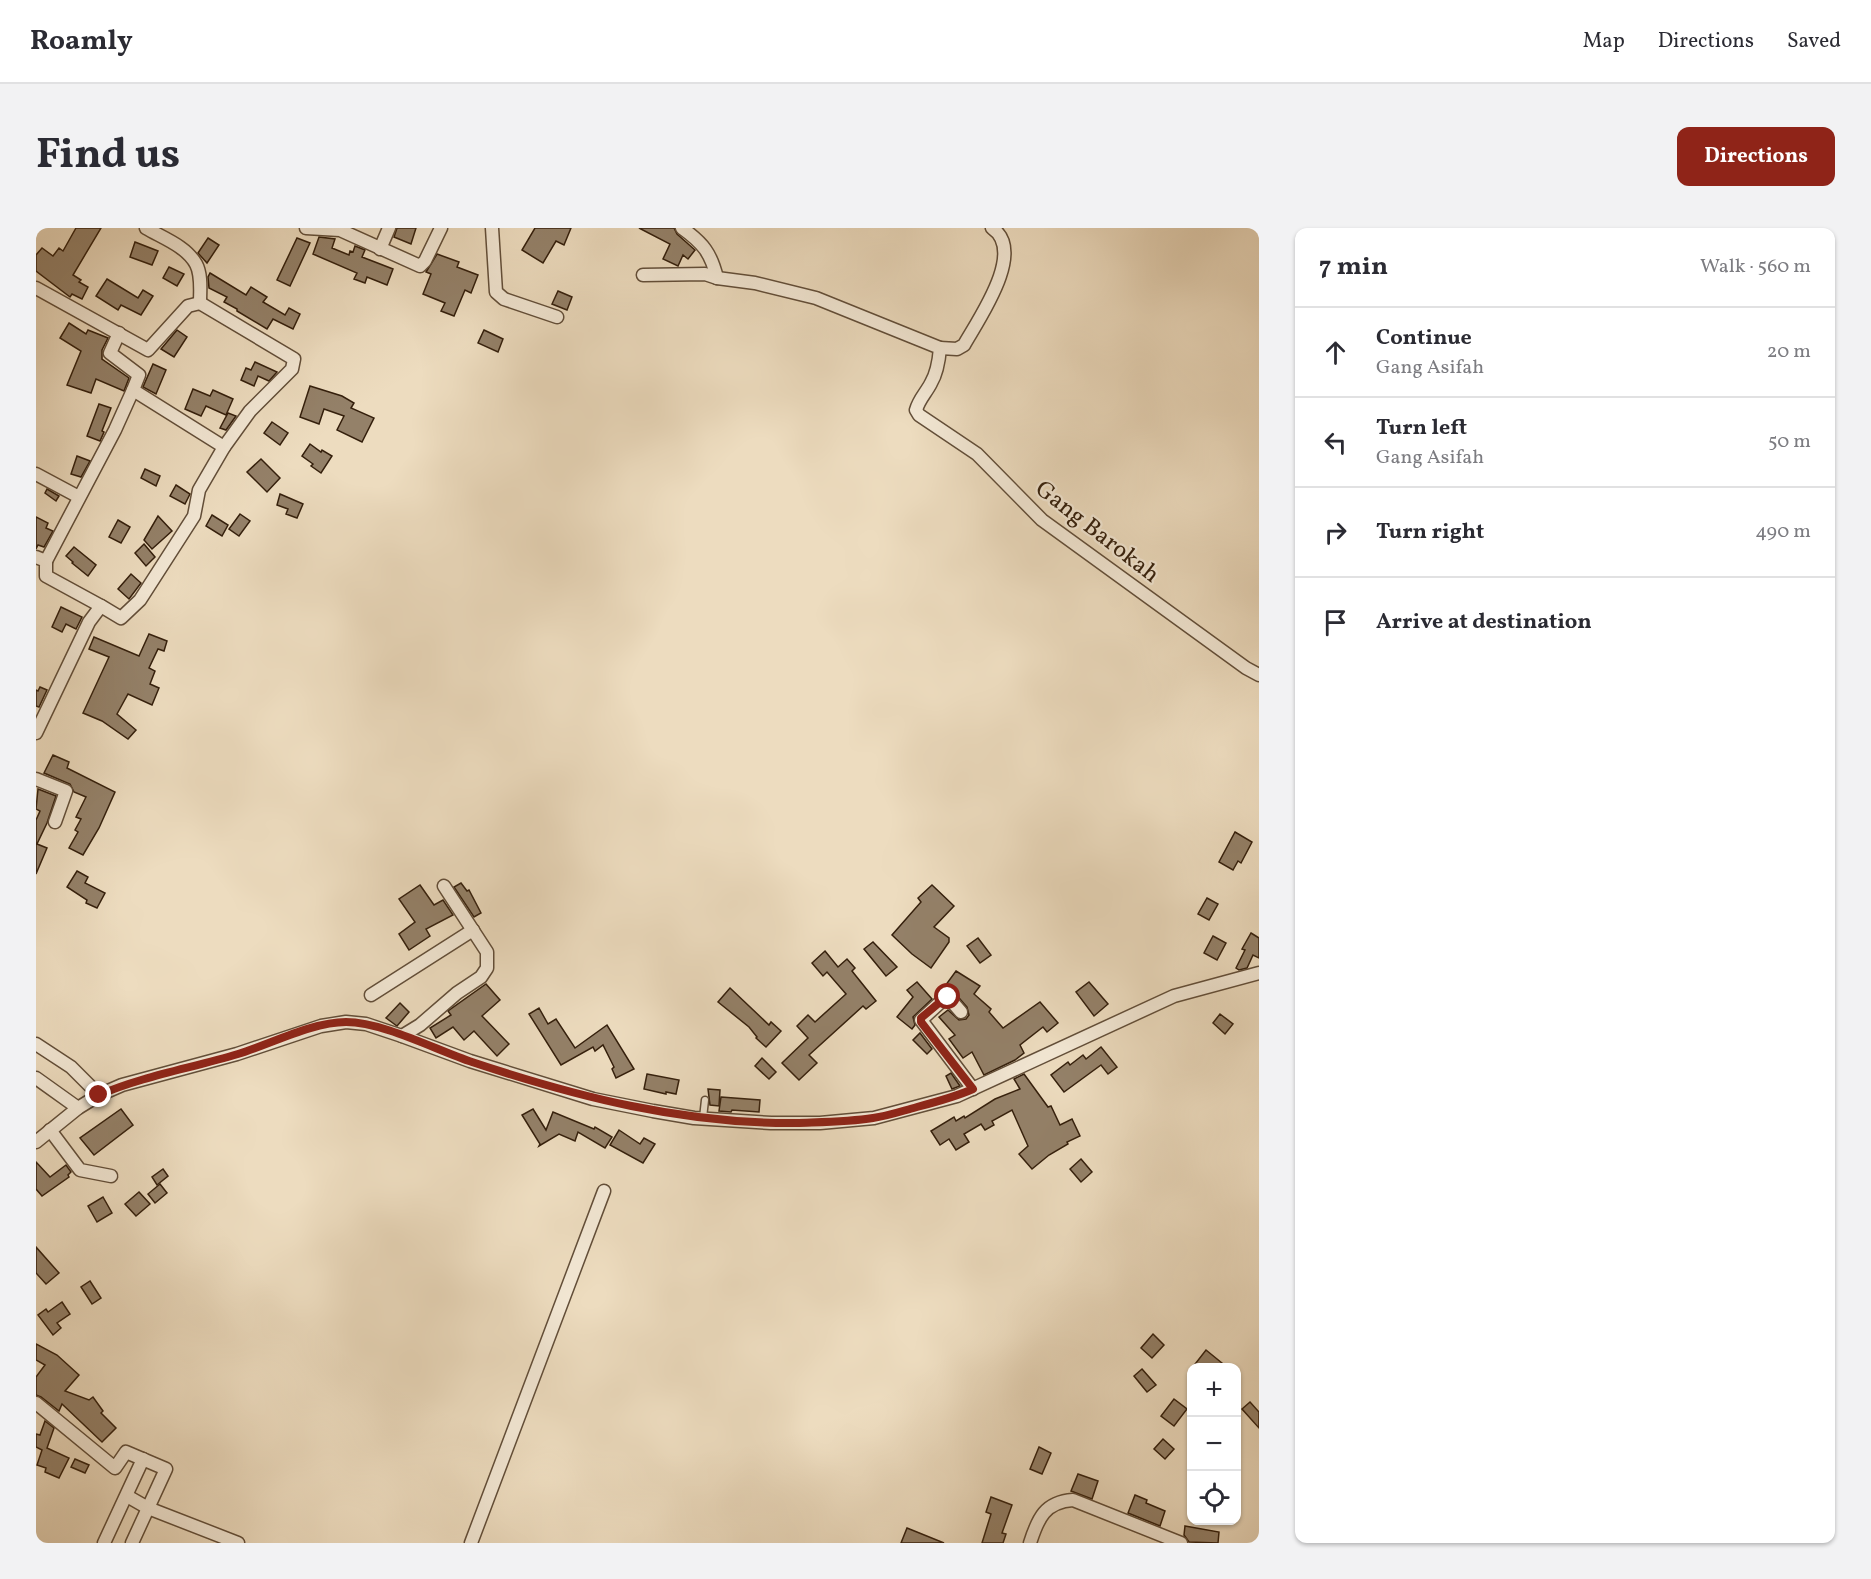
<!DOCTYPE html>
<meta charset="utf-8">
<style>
body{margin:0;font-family:Vollkorn,serif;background:#f2f2f3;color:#2b2b33}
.controls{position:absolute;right:18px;bottom:18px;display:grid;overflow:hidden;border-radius:12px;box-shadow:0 2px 4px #0004}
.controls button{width:54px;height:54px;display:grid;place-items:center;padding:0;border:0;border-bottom:2px solid #e1e1e2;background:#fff;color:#2b2b33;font:30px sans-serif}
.stop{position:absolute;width:18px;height:18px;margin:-14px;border:4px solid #8f2418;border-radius:50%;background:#fff}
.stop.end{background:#8f2418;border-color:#fff;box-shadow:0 2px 6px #0008}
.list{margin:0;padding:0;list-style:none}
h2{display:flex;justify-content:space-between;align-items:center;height:78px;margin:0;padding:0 24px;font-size:26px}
h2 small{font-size:20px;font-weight:400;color:#7c7c81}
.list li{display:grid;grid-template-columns:39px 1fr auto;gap:18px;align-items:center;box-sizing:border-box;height:90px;padding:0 24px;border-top:2px solid #e1e1e2}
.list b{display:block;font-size:22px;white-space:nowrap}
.list p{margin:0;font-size:20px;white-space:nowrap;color:#7c7c81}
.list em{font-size:20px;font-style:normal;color:#7c7c81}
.icon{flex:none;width:33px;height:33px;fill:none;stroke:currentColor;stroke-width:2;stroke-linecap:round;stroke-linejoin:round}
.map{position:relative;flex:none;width:1223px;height:1315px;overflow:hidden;border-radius:12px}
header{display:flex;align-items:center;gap:36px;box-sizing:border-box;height:84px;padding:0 30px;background:#fff;border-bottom:2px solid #e1e1e2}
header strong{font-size:28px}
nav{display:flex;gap:33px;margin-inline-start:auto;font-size:21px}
.intro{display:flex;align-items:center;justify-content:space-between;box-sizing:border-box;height:144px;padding:0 36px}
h1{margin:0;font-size:42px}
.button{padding:15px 27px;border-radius:12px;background:#8f2418;color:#fff;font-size:21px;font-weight:700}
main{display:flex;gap:36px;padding:0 36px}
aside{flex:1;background:#fff;border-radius:12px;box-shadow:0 2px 4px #0004}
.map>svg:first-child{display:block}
.building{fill:#948169;stroke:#341f0c;stroke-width:1.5}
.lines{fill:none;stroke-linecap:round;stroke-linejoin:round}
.lane-casing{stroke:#624e39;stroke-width:9}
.street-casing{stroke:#624e39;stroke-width:15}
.lane{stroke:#f3e8d5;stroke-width:6}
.street{stroke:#f3e8d5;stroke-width:12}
.route{stroke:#8f2418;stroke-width:8}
.labels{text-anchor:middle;stroke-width:4.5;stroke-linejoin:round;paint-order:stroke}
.street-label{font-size:24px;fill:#341f0c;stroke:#f3e8d5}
</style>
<header>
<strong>Roamly</strong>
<nav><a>Map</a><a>Directions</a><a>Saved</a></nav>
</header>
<div class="intro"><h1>Find us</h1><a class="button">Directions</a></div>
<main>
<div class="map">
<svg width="1223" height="1315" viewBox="0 0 1223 1315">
<rect width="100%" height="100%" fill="#eddcbf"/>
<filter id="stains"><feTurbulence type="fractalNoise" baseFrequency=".00333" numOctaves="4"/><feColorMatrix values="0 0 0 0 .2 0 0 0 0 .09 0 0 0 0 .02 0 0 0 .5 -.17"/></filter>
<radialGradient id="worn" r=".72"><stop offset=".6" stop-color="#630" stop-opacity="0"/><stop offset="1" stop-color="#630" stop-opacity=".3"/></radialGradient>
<!-- building -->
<g class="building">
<path d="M40,0H65L37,47L45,52L43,54L52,59L46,71L36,66L34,69L0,43V27L6,20L17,28L23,20L27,23Z"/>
<path d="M361,0H380L375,16L358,9Z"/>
<path d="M499,0H535L528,17L520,13L507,35L486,22Z"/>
<path d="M603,0H638L641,6L659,22L652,31L647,27L642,38L627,31L634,16Z"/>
<path d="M283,9L299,11L296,20L313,27L314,23L317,24L319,18L329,22L326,29L357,41L351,57L331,49L329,55L318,51L321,45L277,26Z"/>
<path d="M172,10L183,17L171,35L162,25Z"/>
<path d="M261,10L274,15L254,58L241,52Z"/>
<path d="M99,14L122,23L116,37L94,29Z"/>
<path d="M401,26L423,34L421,39L442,47L435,65L429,62L418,88L405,83L409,75L387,66L395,46L390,44Z"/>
<path d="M133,39L148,46L141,58L127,50Z"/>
<path d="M174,45L210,67L215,59L231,69L227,74L249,87L253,80L264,86L257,101L237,91L231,101L201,83V81L188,74L191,69L173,60L172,49Z"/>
<path d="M71,51L102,70L107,62L117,68L105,87L85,77L82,82L60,68Z"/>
<path d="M522,63L536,69L531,82L516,76Z"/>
<path d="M33,95L50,106L52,102L72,110L66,122V131L93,150L88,163L60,151L55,165L31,157L45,123L24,110Z"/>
<path d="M141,102L151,109L138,129L125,121Z"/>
<path d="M448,102L467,111L462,124L442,115Z"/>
<path d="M219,134L241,144L233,153L222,148L218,158L205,152L210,140L215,142Z"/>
<path d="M117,136L130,142L120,166L107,159Z"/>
<path d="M274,158L306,168L318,175L315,180L338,190L326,214L301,202L308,188L288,181L283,196L264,189Z"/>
<path d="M157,161L174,168L177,162L197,171L190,187L170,178L165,188L149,181Z"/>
<path d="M63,176L75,180L66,203L68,204L64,213L51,208Z"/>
<path d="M192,185L200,188L190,202L184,200Z"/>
<path d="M236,194L252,205L244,217L228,205Z"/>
<path d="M274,216L285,224L286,222L296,228L285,245L275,238L277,236L266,228Z"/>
<path d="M41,228L54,233L45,249L35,246Z"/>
<path d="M225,231L244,250L231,264L211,244Z"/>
<path d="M109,241L124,248L120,258L105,250Z"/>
<path d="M140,257L154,266L149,276L134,268Z"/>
<path d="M11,261L23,268L20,273L9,265Z"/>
<path d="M244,266L267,276L261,290L250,286L252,281L241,277Z"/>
<path d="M204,286L214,293L203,308L193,301Z"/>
<path d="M176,287L192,297L186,308L170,298Z"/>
<path d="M122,288L136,303L116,321L108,312Z"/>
<path d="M0,289L12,295L10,300L17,303L8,319L2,317L0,321Z"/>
<path d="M82,292L94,299L85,315L73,309Z"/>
<path d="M108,316L119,329L110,338L99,325Z"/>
<path d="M38,319L60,337L52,348L36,335L37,334L30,328Z"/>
<path d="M95,346L105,355L93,371L82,361Z"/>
<path d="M25,379L46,389L40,401L30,396L26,404L16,399Z"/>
<path d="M113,406L131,413L128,423L122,421L113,440L119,443L114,456L123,460L116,477L92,466L81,486L100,502L92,511L66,493L47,485L73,429L53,421L58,409L103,428Z"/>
<path d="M4,459L11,462L3,479L0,478V462L2,463Z"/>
<path d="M17,527L33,534L31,540L79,564L63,600L47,627L33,620L42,604L39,602L45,591L40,589L50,569L38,564L34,556L8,545Z"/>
<path d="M2,561L20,568L11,595L1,616L11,620L0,646V592L4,583L0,581Z"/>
<path d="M1199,604L1216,614L1205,635L1202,633L1197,642L1183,634Z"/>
<path d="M41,643L52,649L49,655L69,665L61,680L50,675L51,672L31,659Z"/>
<path d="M425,655L431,663L433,662L445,685L438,689L418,659Z"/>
<path d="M384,657L398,677L407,672L417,687L390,701L394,708L373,722L363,706L379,694L363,671Z"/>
<path d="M896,657L918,678L898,699L913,710V714L895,740L876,726L856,707L885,674L882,670Z"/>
<path d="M1171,670L1182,676L1173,692L1162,686Z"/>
<path d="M1215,705L1223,710V730L1217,727L1211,740L1203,742L1200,740L1209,722L1206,721Z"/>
<path d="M1177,708L1190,715L1181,732L1168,725Z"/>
<path d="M942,710L955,727L944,735L931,718Z"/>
<path d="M837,714L861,739L850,748L828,721Z"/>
<path d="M789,723L802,739L811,731L819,740L816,743L840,773L830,781L827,778L773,827L781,835L763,852L746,835L772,810L761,798L772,787L779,794L810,766L791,744L787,748L776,735Z"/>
<path d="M920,743L944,758L938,766L955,781L953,784L967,800L1004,774L1022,795L1011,804L1007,799L984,817L988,825L979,832L948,847L936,824L927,830L913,811L919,807L903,789L912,782L923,792L930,791L933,787L931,779L918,764L909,758Z"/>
<path d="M881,754L896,771L877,789L879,797L876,801L861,789L877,769L871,762Z"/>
<path d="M1053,754L1072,776L1058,788L1040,764Z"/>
<path d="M450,756L464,772L446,788L473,816L461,828L438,803L428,812L417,799L400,810L394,800L415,787L412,783Z"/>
<path d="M694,760L733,797L735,794L745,803L730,819L720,810L721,809L713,799L682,774Z"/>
<path d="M364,775L373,784L361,798L350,790Z"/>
<path d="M503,780L512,796L520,791L539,820L571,797L598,841L580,850L576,841L578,839L567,817L559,823L557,819L525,837L493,786Z"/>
<path d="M1184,786L1197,796L1189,806L1177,795Z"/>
<path d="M884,805L896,821L891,826L877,812Z"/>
<path d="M1065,819L1081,839L1072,846L1065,837L1028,864L1015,847L1032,834L1034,837L1047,827L1050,831Z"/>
<path d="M726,830L740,844L733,851L719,838Z"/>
<path d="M915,845L924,858L916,861L910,848Z"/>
<path d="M611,846L643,852L640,866L630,864V866L608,861Z"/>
<path d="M988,846L1012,879L1015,878L1024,897L1036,891L1044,908L1031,914L1032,916L1013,927L996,941L983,926L992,918L976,882L956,893L958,897L949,902L945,896L928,906L933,914L920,922L913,911L904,917L895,903L918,889L920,893L928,888L929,890L959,871L984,861L978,851Z"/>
<path d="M672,861L684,862L683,878L674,877Z"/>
<path d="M685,869L724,872L723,884L696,882L695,884L683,883Z"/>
<path d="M85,881L97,897L58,927L44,910Z"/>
<path d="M497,881L510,902L517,884L558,901L559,899L576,909L569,920L542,904L539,913L523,906L503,918L504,916L486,887Z"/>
<path d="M583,902L604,916L608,910L619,916L607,935L574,917Z"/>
<path d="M1045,931L1056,944L1045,954L1034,941Z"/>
<path d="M0,934L14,949L30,937L35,944L32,947L33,949L6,968L0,961Z"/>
<path d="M127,941L132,948L121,957L116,949Z"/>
<path d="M124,956L131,965L119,975L112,966Z"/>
<path d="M103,964L114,976L100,988L89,976Z"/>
<path d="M67,969L76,985L61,994L52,978Z"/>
<path d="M0,1019L23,1045L10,1056L0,1045Z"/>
<path d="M54,1053L65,1070L56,1076L45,1059Z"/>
<path d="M26,1074L34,1086L21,1095L25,1100L17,1107L2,1087L10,1081L12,1084Z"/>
<path d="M1117,1106L1128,1117L1116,1130L1105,1120Z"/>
<path d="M0,1116L21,1127L43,1147L29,1163L53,1172L57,1169L67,1183L65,1185L80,1200L66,1214L26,1176L23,1183L5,1169L0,1167V1149L9,1137L0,1132Z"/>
<path d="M1170,1122L1192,1140H1156Z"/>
<path d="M1106,1141L1120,1157L1111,1164L1098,1148Z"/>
<path d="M1138,1171L1151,1181L1138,1198L1125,1188Z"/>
<path d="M1214,1174L1223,1184V1200L1206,1181Z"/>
<path d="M9,1193L18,1200L11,1220L33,1230L23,1250L9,1244L10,1240L1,1237L6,1222L0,1219V1206L4,1207Z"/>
<path d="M1127,1211L1138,1221L1129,1231L1118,1221Z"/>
<path d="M1003,1219L1015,1225L1006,1246L994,1241Z"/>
<path d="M39,1231L53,1237L49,1245L35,1239Z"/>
<path d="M1042,1246L1062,1253L1056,1271L1035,1263Z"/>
<path d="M1099,1267L1111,1272L1110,1275L1129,1283L1124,1298L1092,1285Z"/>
<path d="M955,1269L976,1277L966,1305L970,1306L967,1315H946L955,1286L950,1284Z"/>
<path d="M1149,1298L1183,1304L1182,1315L1153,1314L1148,1307Z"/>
<path d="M871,1300L908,1315H865Z"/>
</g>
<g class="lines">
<!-- lane casing -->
<g class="lane-casing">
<path id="lane" d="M667,890L669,872"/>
</g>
<!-- street casing -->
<g class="street-casing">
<g id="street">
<path d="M110,0C127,10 150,18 160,36C166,47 164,63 164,75"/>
<path d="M270,0L304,2L384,38L389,33L405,0"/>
<path d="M456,0L460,64L468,71L521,89"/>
<path d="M646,0C667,15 675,25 681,50"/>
<path d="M344,21L353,0"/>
<path d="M607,47L669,46L681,50L719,55L780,70L904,120C903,132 901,145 895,155C890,165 883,171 880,182L883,187L941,226L1006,292L1210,440L1223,447"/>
<path d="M0,60L112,122L152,78L164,75L258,131L256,141L214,183L188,219L163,262L158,288L104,372L85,390L65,378L53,394L0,505"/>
<path d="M83,105L74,125L103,147L97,162L188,219"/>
<path d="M904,120L921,121L928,117C942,92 991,23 956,0"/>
<path d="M0,246L43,269"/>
<path d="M0,329L10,333V348L65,378"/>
<path d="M10,333L79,202L97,162"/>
<path d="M0,551L30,563L19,594"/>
<path d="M335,767L437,702"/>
<path d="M925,784L912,769H910L885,792L937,861"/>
<path d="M366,808L384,797L421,765L445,749L451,740V724L408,658"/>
<path d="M0,816L35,839L63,867"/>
<path d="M0,850L42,880"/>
<path d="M14,902L44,942L75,948"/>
<path d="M0,914L42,880L63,867L86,857L201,826L285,798L310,794L330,796L366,808L434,833L557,871L617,883L658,890L735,895H784L838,890L921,868L1138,768L1223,745"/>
<path d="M0,1175L79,1240L90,1224L130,1241L96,1315"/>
<path d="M91,1268L112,1280L202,1315"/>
<path d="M68,1315L107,1231"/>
<path d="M435,1315L568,963"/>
<path d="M994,1315C1002,1290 1009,1274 1037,1272L1145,1315"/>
</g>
</g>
<!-- lane -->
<use href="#lane" class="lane"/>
<!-- street -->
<use href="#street" class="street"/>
</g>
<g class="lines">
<!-- route -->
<path class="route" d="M63,867C107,848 156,840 202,826C235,816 276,794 310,794C347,794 400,822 436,834C541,869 648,896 760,895C785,894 812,894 837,890C852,888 866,883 881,879C900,874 919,869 937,861L885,794V790L910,769H912"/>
</g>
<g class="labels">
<!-- street labels -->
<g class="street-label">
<text transform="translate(1062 303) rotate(38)" y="8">Gang Barokah</text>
</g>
</g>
<rect width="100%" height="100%" filter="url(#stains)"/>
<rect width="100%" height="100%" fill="url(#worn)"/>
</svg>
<div class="controls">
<button>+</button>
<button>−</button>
<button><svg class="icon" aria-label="locate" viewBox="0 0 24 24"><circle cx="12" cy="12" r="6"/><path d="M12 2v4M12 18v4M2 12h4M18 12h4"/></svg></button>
</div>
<div class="stop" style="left:912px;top:769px"></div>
<div class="stop end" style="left:63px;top:867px"></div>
</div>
<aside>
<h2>7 min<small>Walk · 560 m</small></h2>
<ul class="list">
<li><svg class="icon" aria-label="ahead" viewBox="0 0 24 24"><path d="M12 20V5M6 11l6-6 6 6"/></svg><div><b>Continue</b><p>Gang Asifah</p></div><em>20 m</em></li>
<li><svg class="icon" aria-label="left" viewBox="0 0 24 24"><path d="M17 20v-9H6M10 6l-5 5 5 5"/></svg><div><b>Turn left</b><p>Gang Asifah</p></div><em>50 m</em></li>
<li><svg class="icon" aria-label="right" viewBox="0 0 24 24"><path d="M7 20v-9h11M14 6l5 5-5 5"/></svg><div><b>Turn right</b></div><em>490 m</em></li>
<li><svg class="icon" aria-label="arrive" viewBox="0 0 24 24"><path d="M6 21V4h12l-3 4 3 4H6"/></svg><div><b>Arrive at destination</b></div></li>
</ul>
</aside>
</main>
